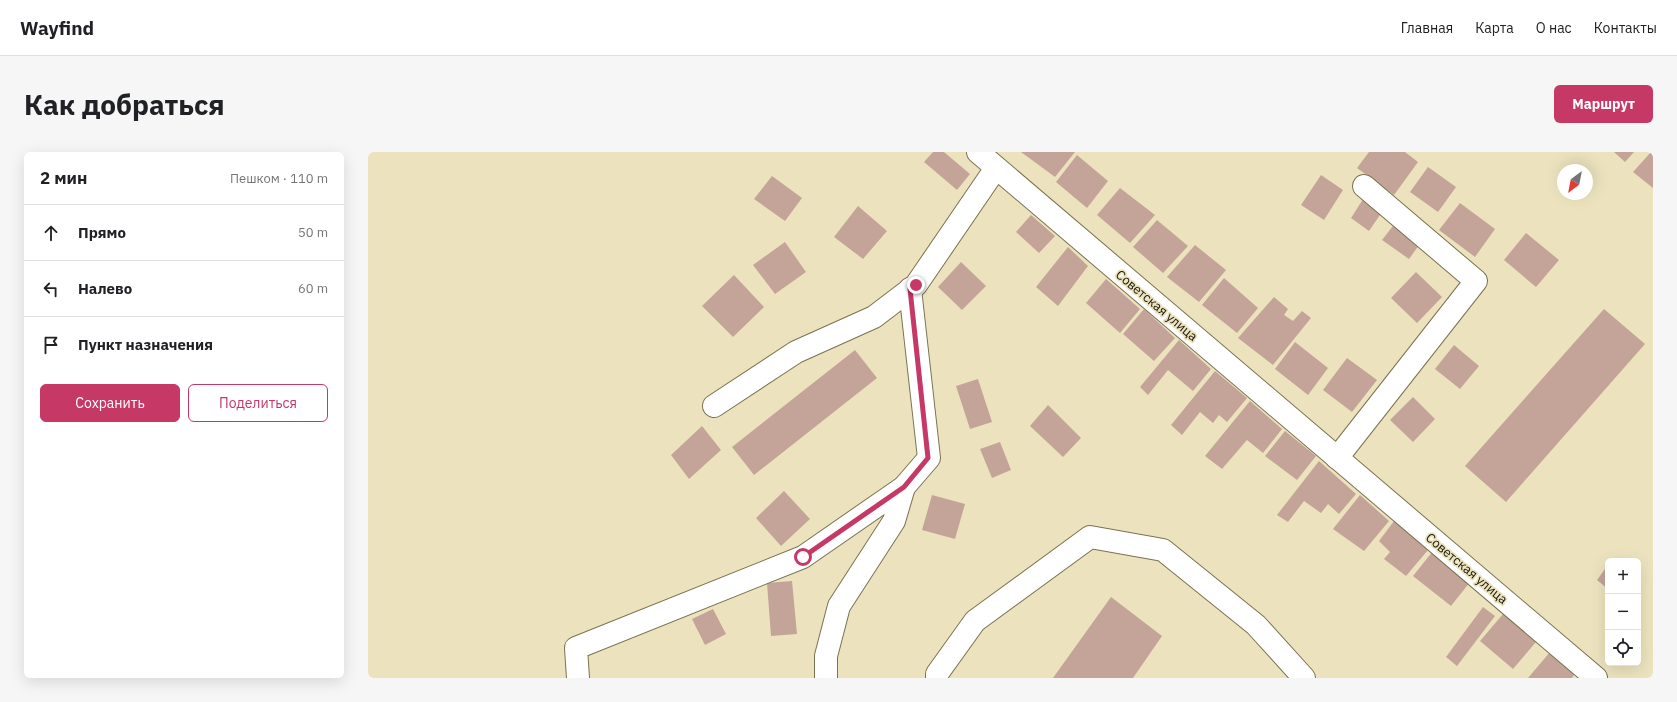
<!DOCTYPE html>
<html lang="ru">
<meta charset="utf-8">
<style>
body{margin:0;font-family:"IBM Plex Sans",sans-serif;background:#f6f6f6;color:#202124}
.controls{position:absolute;right:12px;bottom:12px;display:grid;overflow:hidden;border-radius:6px;box-shadow:0 4px 16px #0002}
.controls button{width:36px;height:36px;display:grid;place-items:center;padding:0;border:0;border-bottom:1px solid #e0e0e0;background:#fff;color:#202124;font:20px sans-serif}
.compass{position:absolute;left:1189px;top:12px;width:36px;height:36px;border-radius:50%;background:#fff;box-shadow:0 4px 16px #0002;rotate:212deg}
.stop{position:absolute;width:12px;height:12px;margin:-9px;border:3px solid #c63866;border-radius:50%;background:#fff}
.stop.end{background:#c63866;border-color:#fff;box-shadow:0 1px 4px #0008}
.list{margin:0;padding:0;list-style:none}
h2{display:flex;justify-content:space-between;align-items:center;height:52px;margin:0;padding:0 16px;font-size:17px}
h2 small{font-size:13px;font-weight:400;color:#757577}
.list li{display:grid;grid-template-columns:26px 1fr auto;gap:12px;align-items:center;box-sizing:border-box;height:56px;padding:0 16px;border-top:1px solid #e0e0e0}
.list b{display:block;font-size:15px;white-space:nowrap}
.list em{font-size:13px;font-style:normal;color:#757577}
.actions{display:flex;gap:8px;padding:12px 16px}
.actions a{flex:1;padding:9px 0;border:1px solid #c63866;border-radius:6px;text-align:center;font-size:14px;color:#c63866}
.actions .main{background:#c63866;color:#fff}
.icon{flex:none;width:22px;height:22px;fill:none;stroke:currentColor;stroke-width:2;stroke-linecap:round;stroke-linejoin:round}
.map{position:relative;flex:none;width:1285px;height:526px;overflow:hidden;border-radius:6px}
header{display:flex;align-items:center;gap:24px;box-sizing:border-box;height:56px;padding:0 20px;background:#fff;border-bottom:1px solid #e0e0e0}
header strong{font-size:19px}
nav{display:flex;gap:22px;margin-inline-start:auto;font-size:14px}
.intro{display:flex;align-items:center;justify-content:space-between;box-sizing:border-box;height:96px;padding:0 24px}
h1{margin:0;font-size:28px}
.button{padding:10px 18px;border-radius:6px;background:#c63866;color:#fff;font-size:14px;font-weight:700}
main{display:flex;gap:24px;padding:0 24px}
aside{flex:1;background:#fff;border-radius:6px;box-shadow:0 4px 16px #0002}
.map>svg:first-child{display:block}
.building{fill:#c4a498}
.lines{fill:none;stroke-linecap:round;stroke-linejoin:round}
.minor-casing{stroke:#7a7251;stroke-width:24}
.minor{stroke:#fff;stroke-width:22}
.route{stroke:#c63866;stroke-width:5}
.labels{text-anchor:middle;stroke-width:3.5;stroke-linejoin:round;paint-order:stroke}
.street-label{font-size:13px;fill:#1a170a;stroke:#ece3be}
</style>
<header>
<strong>Wayfind</strong>
<nav><a>Главная</a><a>Карта</a><a>О нас</a><a>Контакты</a></nav>
</header>
<div class="intro"><h1>Как добраться</h1><a class="button">Маршрут</a></div>
<main>
<aside>
<h2>2 мин<small>Пешком · 110 m</small></h2>
<ul class="list">
<li><svg class="icon" aria-label="ahead" viewBox="0 0 24 24"><path d="M12 20V5M6 11l6-6 6 6"/></svg><div><b>Прямо</b></div><em>50 m</em></li>
<li><svg class="icon" aria-label="left" viewBox="0 0 24 24"><path d="M17 20v-9H6M10 6l-5 5 5 5"/></svg><div><b>Налево</b></div><em>60 m</em></li>
<li><svg class="icon" aria-label="arrive" viewBox="0 0 24 24"><path d="M6 21V4h12l-3 4 3 4H6"/></svg><div><b>Пункт назначения</b></div></li>
</ul>
<div class="actions"><a class="main">Сохранить</a><a>Поделиться</a></div>
</aside>
<div class="map">
<svg width="1285" height="526" viewBox="0 0 1285 526">
<rect width="100%" height="100%" fill="#ece3be"/>
<!-- building -->
<g class="building">
<path d="M565,0H576L602,22L589,38L556,10Z"/>
<path d="M653,0H707L687,25Z"/>
<path d="M1001,0H1037L1050,10L1026,43L989,16Z"/>
<path d="M1246,0H1266L1257,10Z"/>
<path d="M1283,0H1285V36L1265,20Z"/>
<path d="M709,3L740,29L719,56L688,30Z"/>
<path d="M1060,15L1088,35L1070,60L1042,40Z"/>
<path d="M953,23L975,38L956,68L933,53Z"/>
<path d="M404,24L434,46L417,69L386,47Z"/>
<path d="M752,36L787,63L762,91L729,63Z"/>
<path d="M997,44L1016,57L1001,79L983,66Z"/>
<path d="M1092,51L1127,77L1107,105L1071,78Z"/>
<path d="M490,54L519,79L495,107L466,85Z"/>
<path d="M663,63L687,84L671,101L648,80Z"/>
<path d="M789,68L820,94L795,121L765,95Z"/>
<path d="M1028,70L1054,89L1041,107L1014,88Z"/>
<path d="M1158,81L1191,108L1168,135L1136,108Z"/>
<path d="M417,90L438,120L407,142L385,113Z"/>
<path d="M827,93L858,118L831,150L799,125Z"/>
<path d="M700,95L720,114L690,154L668,135Z"/>
<path d="M593,110L618,134L594,158L570,135Z"/>
<path d="M1048,120L1074,145L1049,171L1023,146Z"/>
<path d="M366,123L396,155L365,185L334,154Z"/>
<path d="M856,126L890,156L869,181L834,153Z"/>
<path d="M738,127L772,157L752,181L718,151Z"/>
<path d="M906,145L920,157L916,163L925,169L934,159L943,166L905,213L870,186Z"/>
<path d="M776,157L807,186L786,209L755,182Z"/>
<path d="M1236,157L1277,192L1138,350L1097,314Z"/>
<path d="M811,188L843,217L825,239L800,218L780,243L772,235Z"/>
<path d="M927,190L960,216L940,243L907,217Z"/>
<path d="M1086,193L1111,214L1092,237L1067,217Z"/>
<path d="M487,198L509,226L386,323L364,295Z"/>
<path d="M979,206L1009,228L984,260L955,238Z"/>
<path d="M847,219L879,246L859,270L851,263L845,271L832,260L814,283L803,273Z"/>
<path d="M610,227L624,270L602,277L588,234Z"/>
<path d="M1045,245L1067,267L1045,290L1022,268Z"/>
<path d="M882,249L914,277L895,301L879,288L854,317L837,304Z"/>
<path d="M680,253L713,286L695,305L662,274Z"/>
<path d="M334,274L353,298L321,327L303,303Z"/>
<path d="M917,279L948,304L929,328L897,304Z"/>
<path d="M632,290L643,318L624,326L612,297Z"/>
<path d="M951,309L988,342L971,362L960,352L953,361L936,349L920,370L909,363Z"/>
<path d="M416,339L442,367L413,394L388,366Z"/>
<path d="M564,343L597,352L587,387L554,378Z"/>
<path d="M992,343L1021,369L996,399L965,377Z"/>
<path d="M1026,369L1060,398L1038,424L1016,407L1022,400L1011,389Z"/>
<path d="M1065,399L1102,430L1083,454L1045,424Z"/>
<path d="M1240,413V437L1229,428Z"/>
<path d="M424,429L429,482L403,484L399,431Z"/>
<path d="M743,445L794,484L765,526H685Z"/>
<path d="M1115,455L1127,464L1089,514L1078,505Z"/>
<path d="M345,457L358,482L337,493L324,467Z"/>
<path d="M1135,462L1168,490L1145,517L1112,489Z"/>
<path d="M1182,500L1207,521L1204,526H1160Z"/>
</g>
<g class="lines">
<!-- minor casing -->
<g class="minor-casing">
<g id="minor">
<path d="M610,0L1228,526"/>
<path d="M346,254L428,200L506,165L548,133L628,16"/>
<path d="M969,306L1108,129L996,34"/>
<path d="M210,526L208,496L435,405L536,335L561,306L542,137"/>
<path d="M458,526V504L471,454L526,369L536,335"/>
<path d="M569,526V522L607,469L722,385L795,398L888,473L936,526"/>
</g>
</g>
<!-- minor -->
<use href="#minor" class="minor"/>
</g>
<g class="lines">
<!-- route -->
<path class="route" d="M435,405L536,335L560,306L542,137L548,133"/>
</g>
<g class="labels">
<!-- street labels -->
<g class="street-label">
<text transform="translate(789 153) rotate(40)" y="5">Советская улица</text>
<text transform="translate(1099 416) rotate(40)" y="5">Советская улица</text>
</g>
</g>
</svg>
<div class="controls">
<button>+</button>
<button>−</button>
<button><svg class="icon" aria-label="locate" viewBox="0 0 24 24"><circle cx="12" cy="12" r="6"/><path d="M12 2v4M12 18v4M2 12h4M18 12h4"/></svg></button>
</div>
<svg class="compass" viewBox="-18 -18 36 36"><path d="M0-13l5 13h-10z" fill="#e53935"/><path d="M0 13l5-13h-10z" fill="#757577"/></svg>
<div class="stop" style="left:435px;top:405px"></div>
<div class="stop end" style="left:548px;top:133px"></div>
</div>
</main>
